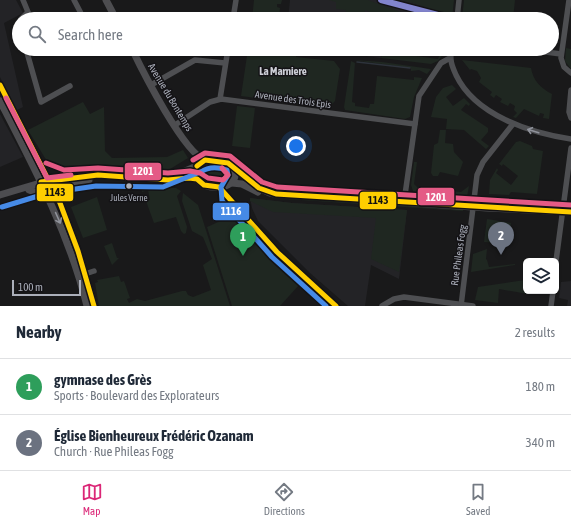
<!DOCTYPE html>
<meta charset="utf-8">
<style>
body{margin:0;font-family:"Asap Condensed",sans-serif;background:#f2f2f3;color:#1f2937}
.controls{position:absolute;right:12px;bottom:12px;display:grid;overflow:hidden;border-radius:6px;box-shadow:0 1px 3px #0004}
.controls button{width:36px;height:36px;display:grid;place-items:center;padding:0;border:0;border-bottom:1px solid #e0e1e3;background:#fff;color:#1f2937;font:20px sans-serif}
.scale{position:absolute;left:12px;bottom:10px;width:69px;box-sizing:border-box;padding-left:4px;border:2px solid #abafba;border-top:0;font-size:11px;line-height:14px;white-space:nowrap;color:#abafba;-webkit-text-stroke:3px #141316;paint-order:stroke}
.you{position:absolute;left:296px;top:146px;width:14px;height:14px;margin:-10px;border:3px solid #fff;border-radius:50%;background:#1a73e8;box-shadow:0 0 0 6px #1a73e833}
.badge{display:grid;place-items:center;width:26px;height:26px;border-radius:50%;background:#db2777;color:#fff;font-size:13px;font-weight:700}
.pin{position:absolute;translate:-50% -33px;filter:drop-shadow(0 1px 2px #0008)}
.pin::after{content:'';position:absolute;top:21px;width:14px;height:12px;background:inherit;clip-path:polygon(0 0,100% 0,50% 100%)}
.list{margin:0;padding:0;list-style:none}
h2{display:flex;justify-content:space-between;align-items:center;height:52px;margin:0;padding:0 16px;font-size:17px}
h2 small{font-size:13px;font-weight:400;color:#747a83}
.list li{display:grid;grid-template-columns:26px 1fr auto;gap:12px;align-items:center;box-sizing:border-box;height:56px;padding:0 16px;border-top:1px solid #e0e1e3}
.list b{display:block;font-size:15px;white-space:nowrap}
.list p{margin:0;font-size:13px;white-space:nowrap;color:#747a83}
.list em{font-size:13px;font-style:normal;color:#747a83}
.icon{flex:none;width:22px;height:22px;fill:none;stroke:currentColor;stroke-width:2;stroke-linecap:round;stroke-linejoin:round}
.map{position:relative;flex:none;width:571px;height:306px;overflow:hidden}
.search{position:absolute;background:#fff;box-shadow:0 1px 3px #0004;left:12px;right:12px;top:12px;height:44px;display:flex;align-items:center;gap:10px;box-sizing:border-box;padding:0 14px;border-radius:22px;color:#747a83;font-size:15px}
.sheet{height:164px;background:#fff}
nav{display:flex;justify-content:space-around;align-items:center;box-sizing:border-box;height:56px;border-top:1px solid #e0e1e3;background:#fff;font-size:11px;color:#747a83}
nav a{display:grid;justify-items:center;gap:2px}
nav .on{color:#db2777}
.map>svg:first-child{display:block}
.built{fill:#232326}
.green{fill:#1f2721}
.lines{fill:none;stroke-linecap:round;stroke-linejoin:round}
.stream{stroke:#2d333b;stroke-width:1.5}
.street{stroke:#4e4f52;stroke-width:5.5}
.secondary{stroke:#4d4d50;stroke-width:7}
.bus-1-casing{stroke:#141316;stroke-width:8}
.bus-2-casing{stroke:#141316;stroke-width:8}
.bus-3-casing{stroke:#141316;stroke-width:8}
.bus-1{stroke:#ffce00;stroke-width:5}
.bus-2{stroke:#468ae6;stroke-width:5}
.bus-3{stroke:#e45a85;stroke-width:5}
.rail-1-casing{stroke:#141316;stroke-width:9}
.rail-1{stroke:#8284cd;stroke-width:6}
.oneway{stroke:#8f929b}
.oneway2{stroke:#8f929a}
.bus-dot{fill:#abafba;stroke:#141316;stroke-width:1.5}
.labels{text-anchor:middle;stroke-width:3;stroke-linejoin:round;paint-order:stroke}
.bus-label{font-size:9px;fill:#abafba;stroke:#141316}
.street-label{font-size:10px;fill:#abafba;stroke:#141316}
.neighbourhood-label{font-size:11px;font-weight:bold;fill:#ccced6;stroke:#141316}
.line-badge{stroke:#141316;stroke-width:1.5}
.badge-label{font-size:11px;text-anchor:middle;font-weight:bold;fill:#fff}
.pale-badge-label{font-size:11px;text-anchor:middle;font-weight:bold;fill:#111}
</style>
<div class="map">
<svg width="571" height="306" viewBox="0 0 571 306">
<rect width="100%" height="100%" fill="#19191a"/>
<!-- built -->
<g class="built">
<path d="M0,0H16L23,13L4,23L23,107L17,110L0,77Z"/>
<path d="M290,0H422L427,5L424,19H288Z"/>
<path d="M353,49H382L381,58L352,54L355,50Z"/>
<path d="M0,114L23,157L0,167Z"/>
<path d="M250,198L292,203L407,210L399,279L371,265L365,306H348L310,273L258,221L252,208Z"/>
<path d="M571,281V306H567L568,300L559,298L561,282Z"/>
</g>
<!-- green -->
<g class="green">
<path d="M254,0H282L281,4H277V7L280,8L279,19H252Z"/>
<path d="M329,0H368L419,19H387L365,10L364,19H345L346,10L336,9V2Z"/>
<path d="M403,0H454L452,19H424L426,7Z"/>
<path d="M464,0H515L513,19H462Z"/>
<path d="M566,48L571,49V69L565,61Z"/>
<path d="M248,49H276L279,53L293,55L294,53L296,54V57L334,61L340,69L335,101L328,108L241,96Z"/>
<path d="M382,49H387V52L438,59L442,49H447L438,61L431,64L381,58Z"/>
<path d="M353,60L382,62L431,69L427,74L419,70L411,71V68Z"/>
<path d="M462,60L531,68C533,80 540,88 552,94L549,119L543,118L544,114L540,113L539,116L524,109L516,118L513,117L517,113L514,110L515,106L510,103L508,106L500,102L502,99L496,95L494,98L490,95L492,92L479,82L481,78L477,71L471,69L470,70Z"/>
<path d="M351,61L355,63L352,102L355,103V106L369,108L370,104H374L377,76L414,80V77L422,78L414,97L410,117L405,119L345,110L344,107Z"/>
<path d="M452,85L456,89L446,97L453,106L464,98L470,104L469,106L466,104L461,110L488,128V132L481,140L489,146L486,149L464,130L446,129L447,119L431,117L436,97L443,88Z"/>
<path d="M83,102L90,114L104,107L105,151L112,158L167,157L183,150L188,158L170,169L158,173L144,174L91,167L63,170L53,167L48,163L28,130Z"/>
<path d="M237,106L255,108L250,148L232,146Z"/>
<path d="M440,130H446L445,143L453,144L454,152L463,162L458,176L440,172L438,176H433L431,173L434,145L438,143Z"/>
<path d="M516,142L520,141L532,146L533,149L543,151L537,194L511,192L509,195L489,194L490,180L497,168L498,170L496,173L511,185L518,176L503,164L502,166L499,164Z"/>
<path d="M208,162L231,167L233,178L225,185L204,183L197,170Z"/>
<path d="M414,162H417L414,184L418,188L461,192L469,186L467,197L463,200L415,197L411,185Z"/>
<path d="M141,187L176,188L181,191L177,196L187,227L186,233L184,234L181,231L176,217L154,223L146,201L150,200L148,190L142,192Z"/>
<path d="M183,193L198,205L230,306H99L95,283L98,282L97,280L119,276L121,282L124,281L130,298L127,299L129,303L137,299L145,301L182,291H186L188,295L193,297L211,290L203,265L212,259L203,237L192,231L182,201Z"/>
<path d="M272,196L463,208V211L272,198Z"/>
<path d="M97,197L107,230L83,238L71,207Z"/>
<path d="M250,198L292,203L407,210L399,272L371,259L376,218L273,212L250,201Z"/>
<path d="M232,216L299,285L280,306H232L207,227Z"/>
<path d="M487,219L511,223L509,244L484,242Z"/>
<path d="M112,243L117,258H119L112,265L104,246Z"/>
<path d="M487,249L486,259L487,260L489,267L515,264V265L471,272L473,254Z"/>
<path d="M525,280L526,291H528V294L499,289L498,303L475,300L478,287Z"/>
</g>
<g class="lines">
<!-- stream -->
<g class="stream">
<path d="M310,49L340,53"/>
<path d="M357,62L410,68"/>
</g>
<!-- street -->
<g class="street">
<path d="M74,0L84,19"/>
<path d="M569,0L561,58L564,67L571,73"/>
<path d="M21,19L28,12L23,0"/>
<path d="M233,19L236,0"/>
<path d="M457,19L459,0"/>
<path d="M26,49L41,102L70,86"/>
<path d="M452,49C449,59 452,66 456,75C475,115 530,133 571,139"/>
<path d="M523,49L561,54"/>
<path d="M151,85L195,60L225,63"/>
<path d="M571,90L569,112L571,118"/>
<path d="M220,99L228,49"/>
<path d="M175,125L210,102L221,99L415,124"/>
<path d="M404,202L419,96L441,63L450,58"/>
<path d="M556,261L571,148"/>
<path d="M85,274L94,271"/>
<path d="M382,306L394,299L404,297L473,306"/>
<path d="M461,306L477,175L483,162L513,124"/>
<path d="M551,306L553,291"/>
</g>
<!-- secondary -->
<g class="secondary">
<path d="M106,0L116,19"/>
<path d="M132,49C143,72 184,153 205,160"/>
<path d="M0,85L60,203L78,251L94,306"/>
<path d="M0,101C34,167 69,233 87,306"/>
<path d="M234,169C243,195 186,193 197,166L205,160L228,163L259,188L270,193L487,208L571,212"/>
<path d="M171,177L197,166"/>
<path d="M232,183L242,184L258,192"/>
<path d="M49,185L89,180"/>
<path d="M219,187L277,252L336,306"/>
<path d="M29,190L49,197"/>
<path d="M0,195L47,181L98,175L168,180L189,178L197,179"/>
</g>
<!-- bus-1 casing -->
<g class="bus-1-casing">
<g id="bus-1">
<path d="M0,85L60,203L78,251L94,306"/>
<path d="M197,166L205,160L228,163L259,188L276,194L571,212"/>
<path d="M41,182L98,175L168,180L189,178L197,179L204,185L219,187L277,252L336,306"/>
</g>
</g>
<!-- bus-2 casing -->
<g class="bus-2-casing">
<g id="bus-2">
<path d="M201,172C209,166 218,167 227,170L228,175L221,187L222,201L272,257L326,306"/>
<path d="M2,207L48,193L96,186L163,187L200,172"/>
</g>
</g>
<!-- bus-3 casing -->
<g class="bus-3-casing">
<g id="bus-3">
<path d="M6,98L47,178L71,175"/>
<path d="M193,160L205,153L230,156L262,182L277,187L571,205"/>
<path d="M46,163L64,170L98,168L168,173L190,171L200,173L208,178L223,180L228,175L222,168"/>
</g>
</g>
<!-- bus-1 -->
<use href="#bus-1" class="bus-1"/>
<!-- bus-2 -->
<use href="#bus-2" class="bus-2"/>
<!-- bus-3 -->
<use href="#bus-3" class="bus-3"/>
<!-- rail-1 casing -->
<g class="rail-1-casing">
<path id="rail-1" d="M381,0L453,19"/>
</g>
<!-- rail-1 -->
<use href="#rail-1" class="rail-1"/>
</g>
<!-- one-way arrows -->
<defs><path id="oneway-shaft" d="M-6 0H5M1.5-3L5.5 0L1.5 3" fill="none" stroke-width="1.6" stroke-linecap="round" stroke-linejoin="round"/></defs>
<use class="oneway" href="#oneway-shaft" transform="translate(533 131) rotate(-163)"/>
<use class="oneway2" href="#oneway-shaft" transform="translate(58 218) rotate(66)"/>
<!-- markers -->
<circle class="bus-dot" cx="129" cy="186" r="3.5"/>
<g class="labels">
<!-- bus labels -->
<g class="bus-label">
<text x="129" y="201">Jules Verne</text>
</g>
<!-- street labels -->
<g class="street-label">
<text transform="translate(171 97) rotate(59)" y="4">Avenue du Bontemps</text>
<text transform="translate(293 99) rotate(8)" y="4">Avenue des Trois Epis</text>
<text transform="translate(458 255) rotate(-82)" y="4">Rue Phileas Fogg</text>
</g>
<!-- neighbourhood labels -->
<g class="neighbourhood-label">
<text x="283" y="75">La Marniere</text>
</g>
</g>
<g class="line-badge">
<rect x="124" y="162" width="38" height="19" rx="4" fill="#e45a85"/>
<rect x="36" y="183" width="38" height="19" rx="4" fill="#ffce00"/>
<rect x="417" y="187" width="38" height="19" rx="4" fill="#e45a85"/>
<rect x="359" y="191" width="38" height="19" rx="4" fill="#ffce00"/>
<rect x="212" y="202" width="38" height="19" rx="4" fill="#468ae6"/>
</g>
<g class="badge-label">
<text x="143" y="175">1201</text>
<text x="436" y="201">1201</text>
<text x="231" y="215">1116</text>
</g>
<g class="pale-badge-label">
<text x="55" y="196">1143</text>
<text x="378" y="204">1143</text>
</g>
</svg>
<div class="controls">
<button><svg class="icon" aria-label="layers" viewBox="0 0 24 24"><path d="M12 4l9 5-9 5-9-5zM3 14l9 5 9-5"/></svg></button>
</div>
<div class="scale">100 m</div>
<div class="you"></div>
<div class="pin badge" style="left:243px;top:256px;background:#2e9e5b">1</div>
<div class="pin badge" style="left:501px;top:255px;background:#6b7280">2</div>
<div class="search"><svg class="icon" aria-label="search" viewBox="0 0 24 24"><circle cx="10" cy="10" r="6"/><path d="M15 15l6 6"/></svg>Search here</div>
</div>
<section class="sheet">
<h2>Nearby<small>2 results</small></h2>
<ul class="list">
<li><span class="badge" style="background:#2e9e5b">1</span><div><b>gymnase des Grès</b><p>Sports · Boulevard des Explorateurs</p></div><em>180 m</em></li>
<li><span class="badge" style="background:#6b7280">2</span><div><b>Église Bienheureux Frédéric Ozanam</b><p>Church · Rue Phileas Fogg</p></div><em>340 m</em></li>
</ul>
</section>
<nav>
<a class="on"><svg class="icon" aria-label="map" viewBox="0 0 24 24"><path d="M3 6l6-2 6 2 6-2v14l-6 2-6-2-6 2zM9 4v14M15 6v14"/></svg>Map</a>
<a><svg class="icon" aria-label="directions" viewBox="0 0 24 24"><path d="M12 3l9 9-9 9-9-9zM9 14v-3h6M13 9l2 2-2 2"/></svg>Directions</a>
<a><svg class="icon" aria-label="saved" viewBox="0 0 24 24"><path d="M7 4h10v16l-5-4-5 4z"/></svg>Saved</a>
</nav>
